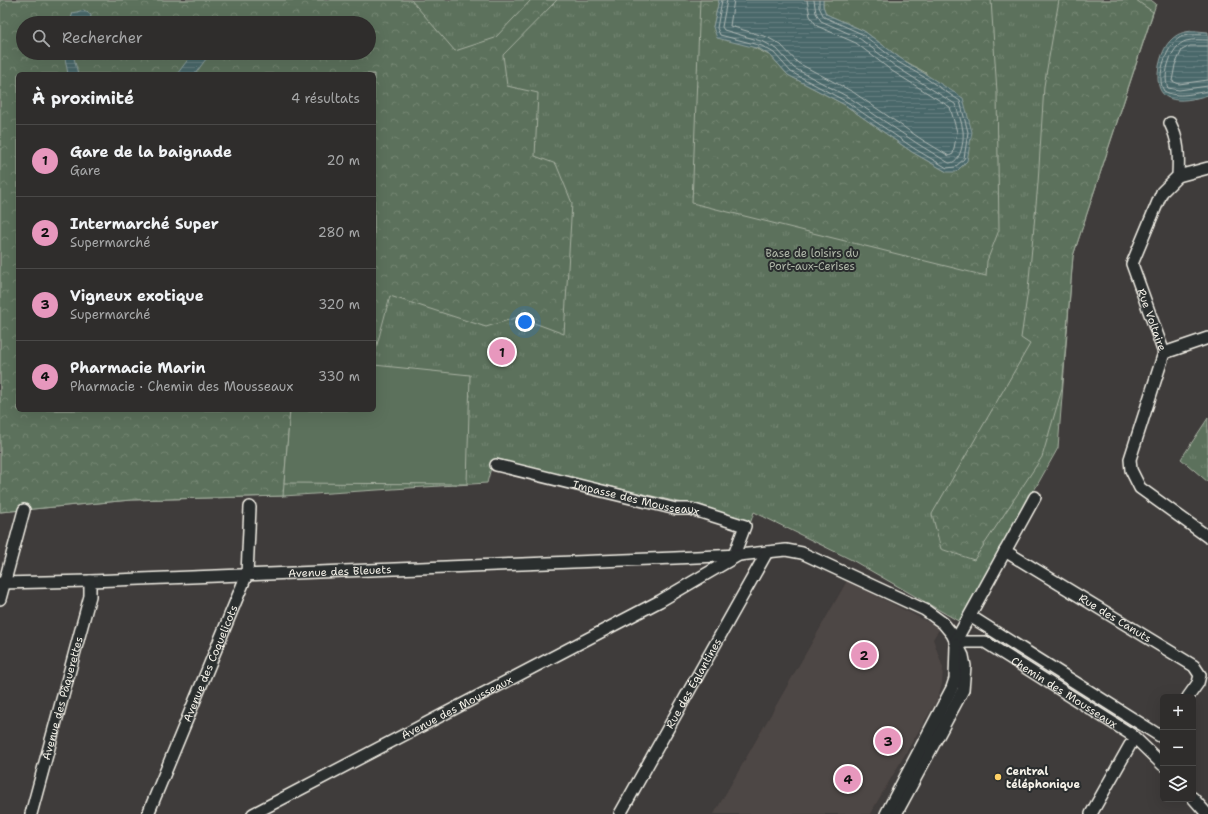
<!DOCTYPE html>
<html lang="fr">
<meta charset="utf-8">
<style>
body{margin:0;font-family:"Shantell Sans",sans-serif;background:#373534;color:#f1f3f6}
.controls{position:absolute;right:12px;bottom:12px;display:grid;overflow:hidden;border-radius:6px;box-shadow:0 4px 16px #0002}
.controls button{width:36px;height:36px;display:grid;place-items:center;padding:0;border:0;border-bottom:1px solid #4a4948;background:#2f2d2c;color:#f1f3f6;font:20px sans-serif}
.you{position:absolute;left:525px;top:322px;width:14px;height:14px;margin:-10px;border:3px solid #fff;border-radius:50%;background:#1a73e8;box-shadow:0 0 0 6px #1a73e833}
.badge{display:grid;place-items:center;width:26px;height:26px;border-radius:50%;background:#e797bd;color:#111;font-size:13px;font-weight:700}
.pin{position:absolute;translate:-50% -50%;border:2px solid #fff;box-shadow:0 1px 4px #0006}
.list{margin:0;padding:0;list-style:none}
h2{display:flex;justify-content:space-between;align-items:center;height:52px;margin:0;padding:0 16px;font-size:17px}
h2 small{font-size:13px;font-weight:400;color:#a7a8a9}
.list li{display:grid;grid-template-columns:26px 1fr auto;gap:12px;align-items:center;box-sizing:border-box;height:72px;padding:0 16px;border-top:1px solid #4a4948}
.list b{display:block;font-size:15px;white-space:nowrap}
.list p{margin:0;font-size:13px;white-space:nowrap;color:#a7a8a9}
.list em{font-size:13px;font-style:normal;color:#a7a8a9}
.icon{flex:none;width:22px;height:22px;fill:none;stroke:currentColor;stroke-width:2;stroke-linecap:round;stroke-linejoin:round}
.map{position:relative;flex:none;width:1208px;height:814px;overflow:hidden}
.search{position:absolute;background:#2f2d2c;box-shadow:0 4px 16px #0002;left:16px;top:16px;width:360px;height:44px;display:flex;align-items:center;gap:10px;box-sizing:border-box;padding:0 14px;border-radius:22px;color:#a7a8a9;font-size:15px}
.panel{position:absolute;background:#2f2d2c;box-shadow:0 4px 16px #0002;left:16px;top:72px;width:360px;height:340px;border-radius:6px}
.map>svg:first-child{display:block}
.built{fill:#4e4644}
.grass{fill:url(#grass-tufts);stroke:#a8b1a2;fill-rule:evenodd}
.forest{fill:url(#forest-crowns);stroke:#a8b1a2;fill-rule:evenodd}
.pitch{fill:#5c715c;stroke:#a8b1a2}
.water{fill:url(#water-rules);stroke:#8e9f9d}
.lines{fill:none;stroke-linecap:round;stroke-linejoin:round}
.shore{stroke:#b0bab6;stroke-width:1}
.minor-casing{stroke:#f4f1e8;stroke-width:14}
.minor{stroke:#2a2d2e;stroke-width:11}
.poi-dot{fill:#ffd166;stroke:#2a2d2e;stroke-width:1.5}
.labels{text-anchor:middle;stroke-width:4;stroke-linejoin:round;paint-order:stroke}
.park-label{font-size:11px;fill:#b0b7a9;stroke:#2a2d2e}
.street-label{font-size:11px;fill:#f4f1e8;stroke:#2a2d2e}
.poi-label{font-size:11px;font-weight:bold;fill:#f4f1e8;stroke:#2a2d2e;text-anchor:start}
</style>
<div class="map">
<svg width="1208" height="814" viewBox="0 0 1208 814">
<defs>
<pattern id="grass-tufts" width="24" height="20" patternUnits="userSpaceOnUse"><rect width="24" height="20" fill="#5c715c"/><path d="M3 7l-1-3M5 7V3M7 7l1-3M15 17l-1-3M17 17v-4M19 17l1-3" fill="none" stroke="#748673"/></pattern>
<pattern id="forest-crowns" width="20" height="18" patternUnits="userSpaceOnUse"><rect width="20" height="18" fill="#5c715c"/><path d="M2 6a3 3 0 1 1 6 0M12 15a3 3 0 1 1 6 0" fill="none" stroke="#748673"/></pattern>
<pattern id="water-rules" width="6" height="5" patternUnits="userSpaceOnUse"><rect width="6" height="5" fill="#4a686b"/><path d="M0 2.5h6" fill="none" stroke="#657e80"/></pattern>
</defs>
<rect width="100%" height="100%" fill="#3f3c3b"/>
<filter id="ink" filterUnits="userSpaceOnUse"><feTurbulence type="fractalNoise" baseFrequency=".025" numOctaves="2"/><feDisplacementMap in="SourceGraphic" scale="8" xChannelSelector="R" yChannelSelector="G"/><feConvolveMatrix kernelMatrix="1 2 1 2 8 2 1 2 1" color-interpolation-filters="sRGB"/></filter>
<g filter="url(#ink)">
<!-- built -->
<path class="built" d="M847,581L940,628L933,639L943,668L942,684L937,700L870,814H714Z"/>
<!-- grass -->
<g class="grass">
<path d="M0,0H1151L1156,4L1073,256L1058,448L960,622L852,560L754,512L750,524L683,503L493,460L487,483L283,496L131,500L0,512ZM23,23H369V53H23ZM18,74H374V410H18Z"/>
<path d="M1208,418V482L1181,459Z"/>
</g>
<!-- forest -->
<g class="forest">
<path d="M0,0H411L455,51L495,38L531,0H557L503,55L507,86L538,93L535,156L556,164L572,203L564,334L518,317L486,327L390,296L374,356V74H18V410H290L283,496L131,500L0,512ZM23,23H369V53H23Z"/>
<path d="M700,0H719L713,27L771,56L788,75L845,105L912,152L947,172L926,73L900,58L864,31L826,14L823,6V0H991L997,92L999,230L987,261L986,276L692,203Z"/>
<path d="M1059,0H1136L1153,12L1073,256L1062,389L1042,457L974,560L941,549L932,514L1030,344L1021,338L1028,290L1038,183L1044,86Z"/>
</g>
<!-- pitch -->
<path class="pitch" d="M374,365L470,375L467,484L284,483L290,410H374Z"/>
<!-- water -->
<g class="water">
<path d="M719,0H823V6L826,14L864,31L900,58L963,98L972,132L967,161L956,172H947L912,152L845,105L788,75L771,56L760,49L717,38L713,27Z"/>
<path d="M84,10L91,15L90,23H69L73,13Z"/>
<path d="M1197,31L1208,32V95C1179,104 1152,105 1159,66C1161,57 1164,46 1172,39C1179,32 1188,31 1197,31Z"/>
<path d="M64,53H75L74,58L78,74H68Z"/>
<path d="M193,53H207L209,55L195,74H177Z"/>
</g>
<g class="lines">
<!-- shore -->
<g class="shore">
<path d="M722,0L717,28L720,35L762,46L774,53L791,72L847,102L915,149L947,168L955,167L964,159L968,132L960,101L924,77L898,62L862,34L824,17L819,7V0"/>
<path d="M727,0L722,27L724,30L764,42L777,49L794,68L850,98L918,144L949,163C961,163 964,141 963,131C962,122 958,112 955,104L895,66L859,38L821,21L816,13L814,0"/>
<path d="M734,0L730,26L767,37L781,45L798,63L853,92L921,139L949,156L953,154L957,132L950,107L892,71L856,43L817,26L810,16L807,0"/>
<path d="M1208,35C1200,35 1191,34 1183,36C1167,42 1155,77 1164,91C1178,99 1194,93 1208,91"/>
<path d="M1208,40C1201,40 1193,39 1186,41C1171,45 1162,75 1168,88L1179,90L1208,86"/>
<path d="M1208,46H1190L1182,50L1175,65L1172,81L1179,84L1208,80"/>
</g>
<!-- minor casing -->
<g class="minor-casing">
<g id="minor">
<path id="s1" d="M1170,123C1179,141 1179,156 1178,176L1162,192L1132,264L1164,353L1130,459L1131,470L1140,488L1208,537"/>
<path d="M1178,176L1208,168"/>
<path d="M1164,353L1208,338"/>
<path id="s2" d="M496,465L676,509H691L745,526L734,555"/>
<path id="s3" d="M1005,551L1194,666L1200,675L1198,683L1188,697"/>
<path id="s4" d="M0,583L90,581L675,558L739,555L786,550L802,553L925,610L943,623L952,634L963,656L965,666L963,690L896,814"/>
<path d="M0,599L24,510"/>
<path d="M970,616L1160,736"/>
<path id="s5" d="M955,642H985L1132,735L1163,765"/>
<path d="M955,642L1035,497"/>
<path d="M1193,798L1207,814"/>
<path id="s6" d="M31,814L90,596V581"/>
<path id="s7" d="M148,814L247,574L250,507"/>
<path id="s8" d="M253,814L660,601L737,556"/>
<path id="s9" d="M620,814L767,552"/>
<path d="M886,814L952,688L955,679L956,645"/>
<path d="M1091,814L1130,745"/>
</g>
</g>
<!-- minor -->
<use href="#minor" class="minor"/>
</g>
</g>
<!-- markers -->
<circle class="poi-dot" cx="998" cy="777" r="4"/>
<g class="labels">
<!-- park labels -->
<g class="park-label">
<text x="812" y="257">Base de loisirs du<tspan x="812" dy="13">Port-aux-Cerises</tspan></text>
</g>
<!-- street labels -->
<g class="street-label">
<text dy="4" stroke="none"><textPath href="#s1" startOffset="214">Rue Voltaire</textPath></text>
<text dy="4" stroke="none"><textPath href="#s2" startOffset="144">Impasse des Mousseaux</textPath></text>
<text dy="4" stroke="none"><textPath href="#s4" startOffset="340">Avenue des Bleuets</textPath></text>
<text dy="4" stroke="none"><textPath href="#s3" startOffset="129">Rue des Canuts</textPath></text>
<text dy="4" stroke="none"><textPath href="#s7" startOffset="163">Avenue des Coquelicots</textPath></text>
<text dy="4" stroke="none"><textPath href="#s9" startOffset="150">Rue des Églantines</textPath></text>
<text dy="4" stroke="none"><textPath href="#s5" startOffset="124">Chemin des Mousseaux</textPath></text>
<text dy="4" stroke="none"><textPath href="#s6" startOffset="120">Avenue des Pâquerettes</textPath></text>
<text dy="4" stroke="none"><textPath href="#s8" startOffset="230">Avenue des Mousseaux</textPath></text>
</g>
<!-- poi labels -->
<g class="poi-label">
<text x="1006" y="775">Central<tspan x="1006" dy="13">téléphonique</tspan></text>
</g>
</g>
</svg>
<div class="controls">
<button>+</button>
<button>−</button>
<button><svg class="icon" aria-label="layers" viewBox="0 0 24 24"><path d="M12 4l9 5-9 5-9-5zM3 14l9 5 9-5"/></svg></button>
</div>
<div class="you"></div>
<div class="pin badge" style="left:502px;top:352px">1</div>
<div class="pin badge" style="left:864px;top:655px">2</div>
<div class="pin badge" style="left:888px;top:741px">3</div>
<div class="pin badge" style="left:848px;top:779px">4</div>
<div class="search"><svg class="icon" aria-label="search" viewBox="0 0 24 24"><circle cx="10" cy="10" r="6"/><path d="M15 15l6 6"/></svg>Rechercher</div>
<section class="panel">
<h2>À proximité<small>4 résultats</small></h2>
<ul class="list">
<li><span class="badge">1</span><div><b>Gare de la baignade</b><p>Gare</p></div><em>20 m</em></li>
<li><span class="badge">2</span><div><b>Intermarché Super</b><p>Supermarché</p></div><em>280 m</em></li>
<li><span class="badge">3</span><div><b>Vigneux exotique</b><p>Supermarché</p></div><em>320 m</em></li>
<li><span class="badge">4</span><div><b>Pharmacie Marin</b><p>Pharmacie · Chemin des Mousseaux</p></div><em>330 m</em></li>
</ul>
</section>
</div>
